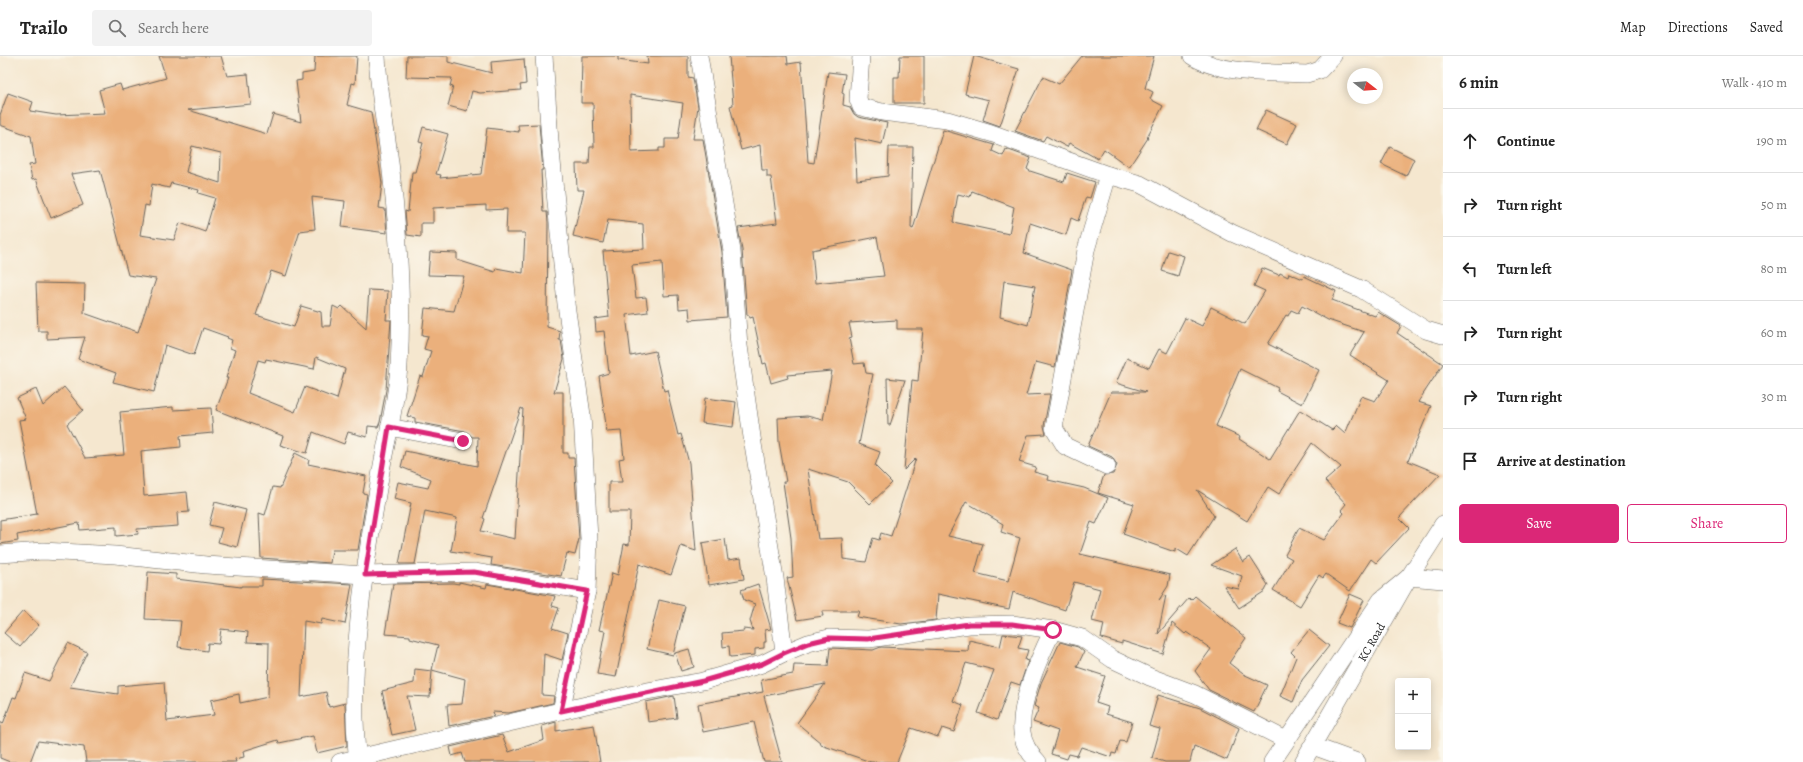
<!DOCTYPE html>
<meta charset="utf-8">
<style>
body{margin:0;font-family:Alegreya,serif;background:#f2f2f2;color:#222}
.controls{position:absolute;right:12px;bottom:12px;display:grid;overflow:hidden;border-radius:4px;box-shadow:0 2px 10px #0003}
.controls button{width:36px;height:36px;display:grid;place-items:center;padding:0;border:0;border-bottom:1px solid #e0e0e0;background:#fff;color:#222;font:20px sans-serif}
.compass{position:absolute;left:1347px;top:12px;width:36px;height:36px;border-radius:50%;background:#fff;box-shadow:0 2px 10px #0003;rotate:107deg}
.stop{position:absolute;width:12px;height:12px;margin:-9px;border:3px solid #db2777;border-radius:50%;background:#fff}
.stop.end{background:#db2777;border-color:#fff;box-shadow:0 1px 4px #0008}
.list{margin:0;padding:0;list-style:none}
h2{display:flex;justify-content:space-between;align-items:center;height:52px;margin:0;padding:0 16px;font-size:17px}
h2 small{font-size:13px;font-weight:400;color:#767676}
.list li{display:grid;grid-template-columns:26px 1fr auto;gap:12px;align-items:center;box-sizing:border-box;height:64px;padding:0 16px;border-top:1px solid #e0e0e0}
.list b{display:block;font-size:15px;white-space:nowrap}
.list em{font-size:13px;font-style:normal;color:#767676}
.actions{display:flex;gap:8px;padding:12px 16px}
.actions a{flex:1;padding:9px 0;border:1px solid #db2777;border-radius:4px;text-align:center;font-size:14px;color:#db2777}
.actions .main{background:#db2777;color:#fff}
.icon{flex:none;width:22px;height:22px;fill:none;stroke:currentColor;stroke-width:2;stroke-linecap:round;stroke-linejoin:round}
.map{position:relative;flex:none;width:1443px;height:706px;overflow:hidden}
header{display:flex;align-items:center;gap:24px;box-sizing:border-box;height:56px;padding:0 20px;background:#fff;border-bottom:1px solid #e0e0e0}
header strong{font-size:19px}
nav{display:flex;gap:22px;margin-inline-start:auto;font-size:14px}
.search{width:280px;height:36px;background:#f2f2f2;display:flex;align-items:center;gap:10px;box-sizing:border-box;padding:0 14px;border-radius:4px;color:#767676;font-size:15px}
main{display:flex}
aside{flex:1;background:#fff}
.map>svg:first-child{display:block}
.building{fill:#ebb07b;fill-rule:evenodd}
.lines{fill:none;stroke-linecap:round;stroke-linejoin:round}
.street-casing{stroke:#68635b;stroke-width:18}
.street{stroke:#fff;stroke-width:17}
.route{stroke:#db2777;stroke-width:5}
.labels{text-anchor:middle;stroke-width:3;stroke-linejoin:round;paint-order:stroke}
.street-label{font-size:12px;fill:#1c1c1c;stroke:#fbf7ec}
</style>
<header>
<strong>Trailo</strong>
<div class="search"><svg class="icon" aria-label="search" viewBox="0 0 24 24"><circle cx="10" cy="10" r="6"/><path d="M15 15l6 6"/></svg>Search here</div>
<nav><a>Map</a><a>Directions</a><a>Saved</a></nav>
</header>
<main>
<div class="map">
<svg width="1443" height="706" viewBox="0 0 1443 706">
<rect width="100%" height="100%" fill="#fbf7ec"/>
<filter id="ink" filterUnits="userSpaceOnUse"><feTurbulence type="fractalNoise" baseFrequency=".025" numOctaves="2"/><feDisplacementMap in="SourceGraphic" scale="8" xChannelSelector="R" yChannelSelector="G"/><feConvolveMatrix kernelMatrix="1 2 1 2 8 2 1 2 1" color-interpolation-filters="sRGB"/></filter>
<filter id="wash" filterUnits="userSpaceOnUse"><feTurbulence type="fractalNoise" baseFrequency=".012" numOctaves="4" result="noise"/><feDisplacementMap in="SourceGraphic" scale="16" xChannelSelector="R" yChannelSelector="G"/><feGaussianBlur stdDeviation="0.9" result="paint"/><feColorMatrix in="noise" values="0 0 0 0 0 0 0 0 0 0 0 0 0 0 0 0 0 1.4 0 .05"/><feComposite in="paint" operator="in"/></filter>
<g filter="url(#wash)">
<rect width="100%" height="100%" fill="#f5e7cf"/>
<g id="blocks">
<!-- building -->
<g class="building">
<path d="M159,0H221L227,20L248,18L251,48L188,54L267,78L273,58L301,66L296,25L302,24V18L314,16L315,0H357L355,28L352,27L347,49L371,56L382,127L379,152L385,153L387,177L342,171L345,145L312,141L315,173L300,175L286,220L271,215L256,259L294,271L301,250L321,256L322,270H330L333,250L339,253L342,250L366,272L369,234L388,235L386,264H391L386,334L380,366L378,371L368,370L367,381L348,376L344,388L313,376L307,397L280,389L283,380L216,354L228,322H226L235,294L230,292L232,284L227,282L228,281L203,272L194,299L165,289L154,336L113,326L116,317L78,303L85,281L47,283V275H38L36,227L85,228L84,257L138,276L156,223L128,219L100,114L71,118L83,149L51,162L36,123L32,124L29,109L35,108L31,80L0,69V59L8,37L33,46L30,55L56,59L105,57L99,34L120,28L122,34L166,22ZM192,90L221,97L220,127L186,116ZM171,127L199,134L198,137L215,142L205,176L180,167L174,184L140,179L145,149L149,150L152,128L169,132ZM316,301L345,313L337,343L305,331L295,356L248,337L258,304L265,306L266,303L314,313Z"/>
<path d="M407,0H448V6L492,17L491,6L524,3L526,28L520,29L521,34L480,37L472,35L467,55L448,50L453,31L450,30L452,22L406,21Z"/>
<path d="M582,0H618V4L648,8L647,0H688V21L693,22L698,51L693,83H703L722,196L727,261L690,264L689,252L679,253L678,239L664,240L662,206L632,209L636,242L646,241L648,256L626,259L631,300L655,295L664,335L667,334L678,379L681,378L689,407L696,495L681,490L671,519L639,508L616,621L597,618L605,575L599,574L612,517L618,519L624,488L629,489L630,456H609V426H622L619,403L624,402L621,375L607,376L599,320L609,317L604,275L596,276L595,263L609,261L603,195L644,193L643,168L608,164L603,187L573,180L584,134H577L576,108H589L590,91H594L593,47H581ZM630,39L683,47L678,83H665V92H659V95L631,96Z"/>
<path d="M729,0H787L788,8L801,6L808,106L814,107L828,16L845,18L842,37L844,38L843,49L850,51L854,58L858,61L887,67L882,88L855,82L857,124L888,120L889,91H913L911,172L913,173L943,74L994,89L992,95L1003,100L1006,93L1031,102L1027,113L1030,115L1064,126L1067,117L1095,126L1090,142L1086,141L1078,165L1071,162L1066,179L1030,167L1024,197L1072,214L1055,311L1036,306L1026,339L1050,338L1044,370L1046,378L1028,379L1019,406L1036,411L1034,416L1049,420L1048,424L1084,432L1108,442L1096,468L1091,466L1080,498L1170,519L1168,530L1159,544L1166,539L1158,578L1189,542L1191,544L1195,540L1246,582L1229,607L1243,618L1267,629L1254,656L1209,634L1195,615L1211,593L1187,576L1185,578L1172,567L1163,598L1122,585V588L1101,582L1104,568L1092,565L1100,533L1074,526L1065,554L1013,536L1009,553L938,538L936,564L901,568L857,561L859,555H822L823,560L797,564L787,522L793,521L791,482L783,426H786L779,386L778,362L807,360L823,364L832,315L787,319L788,322L771,327L766,307L763,308L753,261L750,262L749,259H747L742,194L738,172L777,167L771,121H767V114H762L760,89L741,94L730,50L733,49ZM972,135L1014,151L1009,178L953,166L958,138L970,141ZM877,181L884,220L815,227L812,194ZM1004,225L1035,230L1028,269L1000,261ZM897,264V273H923L918,325L912,324L904,414L916,402L891,480L881,477L879,484L873,482L866,506L843,503L842,482L818,483L808,413L848,426L870,448L892,427L875,410L880,396L859,388L873,318L866,317L864,307L854,308L849,282L852,281L849,267ZM966,446L1003,468L1001,476L1020,482L1008,525L975,517L983,488L948,480Z"/>
<path d="M900,0H924V47H894V21H899Z"/>
<path d="M974,0L1019,13L1000,70L983,64L989,44L965,38Z"/>
<path d="M1082,0H1154L1145,32L1153,36L1150,43L1163,50L1147,81L1148,82L1129,111L1104,93L1098,103L1069,87L1067,91L1046,80L1043,85L1015,75L1043,21L1059,28Z"/>
<path d="M1266,54L1297,68L1287,88L1256,74Z"/>
<path d="M539,68L543,114H541L543,156H547L548,166L547,271L560,275L559,284H561L564,303L554,336H563V397H568V402H574L579,483L575,499L567,497L561,520L491,509L492,502L451,495L457,462L425,455L415,508H399L411,447L394,443L398,426L428,432L431,423L401,411L405,395L477,410L478,381H472L465,375L415,366V362L407,360L420,320L423,321L431,295L424,293L428,280L422,279L425,252L454,255L464,220L428,219L430,196L457,197V204L495,216L496,212L523,217L525,177H506L507,153L486,154V149L433,152V167H421V181L407,179L405,155L408,156L412,116H415L423,87L419,86L423,71L448,78L436,118L441,119L440,122L481,118L487,72L519,76L518,69ZM521,352L523,353L515,483L481,475L485,463L483,462Z"/>
<path d="M1390,91L1414,103L1406,120L1381,108Z"/>
<path d="M1168,195L1184,200L1178,220L1162,215Z"/>
<path d="M1262,212L1279,219L1280,217L1288,221L1289,217L1303,223L1304,220L1336,235L1332,244L1375,260L1378,256L1401,270L1397,277L1443,308L1418,346L1431,350L1408,405L1440,418L1399,462L1409,472L1376,507L1371,503L1350,535L1326,518L1323,522L1319,519L1300,550L1273,534L1292,503L1285,499L1299,472L1324,484L1344,457L1341,454L1346,448L1325,425L1341,411L1312,387L1279,438L1268,431L1247,465L1197,434L1214,460L1188,500L1175,492V496L1123,478L1134,448L1098,437L1104,419L1113,418L1117,409L1112,401L1088,390L1111,336H1146L1116,327L1127,302L1149,312L1159,293L1167,297L1185,262L1202,270L1211,251L1245,268L1265,235L1254,230ZM1302,250L1328,264L1364,276L1350,299L1389,324L1375,345L1361,340L1345,378L1336,370L1332,374L1300,354L1270,403L1239,383L1240,381L1216,370L1240,313L1278,332L1277,335L1302,348L1319,314L1268,288L1286,259L1288,260L1291,254L1298,257Z"/>
<path d="M887,322L905,324L890,369H888Z"/>
<path d="M64,331L83,354L67,368L85,402L124,399L120,356L173,351V354L211,352L213,377L180,380L181,391L141,395L144,440L187,436L189,456L177,457L178,470L137,473L138,478L116,480V471L80,474L79,467L17,479L18,485L0,488V464L37,458L19,364L26,363L17,342L36,333L43,350Z"/>
<path d="M705,342L736,346L733,371L702,367Z"/>
<path d="M295,397L309,404L308,408L366,420L363,437L367,438L358,494H332L330,507L261,502L259,457L265,459L273,431L280,432Z"/>
<path d="M215,446L246,454L237,491L218,486L222,472L209,469Z"/>
<path d="M725,483L728,504L741,502L744,523L709,529L702,487Z"/>
<path d="M1235,493L1243,506L1250,501L1268,529L1265,535L1239,552L1224,530L1239,533L1242,520L1211,509Z"/>
<path d="M148,516L176,518V523L241,531V530H262V523L352,528L345,568L322,563L321,568L304,565L301,641L326,636L329,651L345,647L347,690L317,697L313,680L279,687L278,684L243,695L244,701L235,703L236,706H86L84,691L38,685L30,706H10L0,702V666L3,668L13,641L16,642L25,617L49,625L68,587L87,596L70,631L118,638V630L164,626L167,665L214,659L211,644L239,638L240,647L268,641L269,587L247,586L248,576L221,573L219,588L208,587L207,595L178,591L181,565L145,563Z"/>
<path d="M459,526L486,532L487,528L555,540L552,550L559,552L552,572L568,577L562,604L544,598L542,639L554,640L553,647L509,657L493,656L494,660L449,670L447,649L462,648L465,623L432,614L438,589L410,582V580L385,578L393,528L453,527L459,528Z"/>
<path d="M758,528L771,573L765,574L766,586H764V592L755,593V599L730,601L729,590L723,591L722,577L744,575L743,573L753,574L750,565L755,548L744,544L741,534Z"/>
<path d="M1350,538L1364,544L1350,572L1337,567Z"/>
<path d="M659,544L685,550L673,599L647,593Z"/>
<path d="M23,555L39,569L20,591L4,577Z"/>
<path d="M1309,574L1329,590L1302,624L1293,646L1280,640L1296,601L1291,596Z"/>
<path d="M1003,578L1022,580L1018,592L1028,594L1025,604L1028,605L1020,629L1011,626L997,664L978,657L994,614L966,607L953,645L963,649L954,676L942,672L938,681L911,672L897,706H871L821,689V687L797,667L825,628L764,640L782,706H764L754,666L703,676L698,648L763,636L761,624L793,618L794,609L828,610L830,592L873,594L881,591L968,595L969,584L1000,591Z"/>
<path d="M1060,586L1078,591L1084,596L1077,611L1105,620L1096,647L1108,651L1106,658L1132,666L1126,686L1120,685L1116,698L1112,697L1111,701L1081,691L1077,700L1069,698L1067,703L1051,698L1058,675L1033,666L1039,652L1034,650L1041,627Z"/>
<path d="M689,593L694,611L681,615L675,597Z"/>
<path d="M415,613L432,615L430,641L407,640L415,674L392,679L382,635L414,627Z"/>
<path d="M1158,639L1200,652L1239,672L1227,704L1194,690L1190,706H1165L1152,702L1160,673L1149,670Z"/>
<path d="M674,640L677,662L648,666L646,646Z"/>
<path d="M556,666V675L594,669L600,706H465L462,697L452,700L450,691L502,679L509,696L544,684L542,670Z"/>
</g>
</g>
</g>
<g filter="url(#ink)">
<use href="#blocks" fill-opacity="0" stroke="#68635b" stroke-width="1"/>
<g class="lines">
<!-- street casing -->
<g class="street-casing">
<g id="street">
<path d="M544,0L550,85L566,248L582,359L589,483L587,535L561,655"/>
<path d="M699,0L732,195L739,290L753,388L775,522L784,597"/>
<path d="M861,0L858,43L861,51L882,56L947,64L991,77L1108,119L1140,128L1232,177L1361,233L1426,274L1443,279"/>
<path d="M1192,0C1221,19 1273,16 1307,18L1320,14L1333,0"/>
<path d="M389,371L463,385"/>
<path d="M1107,410L1065,390L1054,372L1086,194L1108,119"/>
<path d="M0,498L43,495L115,499L206,509L365,519L474,516L587,535"/>
<path d="M1313,690L1357,706"/>
<path d="M340,706L647,635L703,625L762,608L784,597L808,587L829,582L869,583L969,569L1012,568L1053,574L1082,582L1112,603L1150,621L1195,638L1286,684"/>
<path d="M358,706C347,609 365,510 381,415C387,380 397,345 399,309C403,248 399,185 392,124C388,83 379,41 377,0"/>
<path d="M1038,706C1030,698 1023,688 1022,676C1019,647 1040,600 1053,574"/>
<path d="M1272,706L1381,544L1409,521L1443,524"/>
<path id="s1" d="M1303,706L1409,521L1443,468"/>
</g>
</g>
<!-- street -->
<use href="#street" class="street"/>
</g>
</g>
<g class="lines" filter="url(#ink)">
<!-- route -->
<path class="route" d="M463,385L389,371L365,519L474,516L587,535L561,655L703,625L762,608L784,597L808,587L829,582L868,583L969,568H1012L1053,574"/>
</g>
<g class="labels">
<!-- street labels -->
<g class="street-label">
<text dy="4" stroke="none"><textPath href="#s1" startOffset="138">KC Road</textPath></text>
</g>
</g>
</svg>
<div class="controls">
<button>+</button>
<button>−</button>
</div>
<svg class="compass" viewBox="-18 -18 36 36"><path d="M0-13l5 13h-10z" fill="#e53935"/><path d="M0 13l5-13h-10z" fill="#767676"/></svg>
<div class="stop" style="left:1053px;top:574px"></div>
<div class="stop end" style="left:463px;top:385px"></div>
</div>
<aside>
<h2>6 min<small>Walk · 410 m</small></h2>
<ul class="list">
<li><svg class="icon" aria-label="ahead" viewBox="0 0 24 24"><path d="M12 20V5M6 11l6-6 6 6"/></svg><div><b>Continue</b></div><em>190 m</em></li>
<li><svg class="icon" aria-label="right" viewBox="0 0 24 24"><path d="M7 20v-9h11M14 6l5 5-5 5"/></svg><div><b>Turn right</b></div><em>50 m</em></li>
<li><svg class="icon" aria-label="left" viewBox="0 0 24 24"><path d="M17 20v-9H6M10 6l-5 5 5 5"/></svg><div><b>Turn left</b></div><em>80 m</em></li>
<li><svg class="icon" aria-label="right" viewBox="0 0 24 24"><path d="M7 20v-9h11M14 6l5 5-5 5"/></svg><div><b>Turn right</b></div><em>60 m</em></li>
<li><svg class="icon" aria-label="right" viewBox="0 0 24 24"><path d="M7 20v-9h11M14 6l5 5-5 5"/></svg><div><b>Turn right</b></div><em>30 m</em></li>
<li><svg class="icon" aria-label="arrive" viewBox="0 0 24 24"><path d="M6 21V4h12l-3 4 3 4H6"/></svg><div><b>Arrive at destination</b></div></li>
</ul>
<div class="actions"><a class="main">Save</a><a>Share</a></div>
</aside>
</main>
